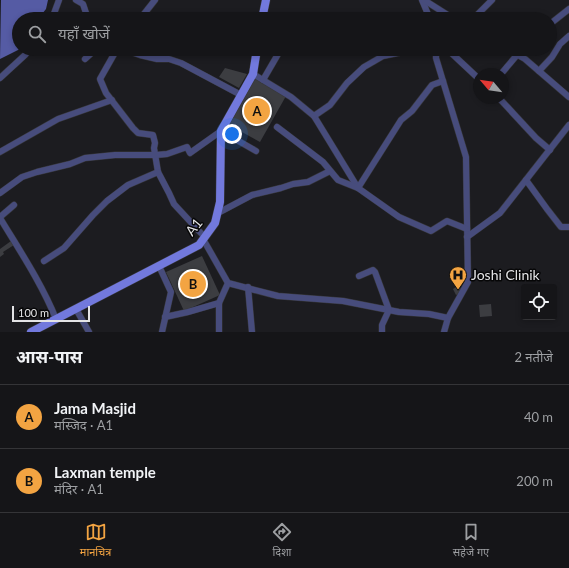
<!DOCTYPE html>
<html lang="hi">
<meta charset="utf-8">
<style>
body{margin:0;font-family:Lato,"Noto Sans Devanagari",sans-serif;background:#222225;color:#f1f3f6}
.controls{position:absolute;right:12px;bottom:12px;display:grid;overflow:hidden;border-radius:4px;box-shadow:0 2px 6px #0003}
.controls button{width:36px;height:36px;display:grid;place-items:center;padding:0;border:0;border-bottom:1px solid #343437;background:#151518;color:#f1f3f6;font:20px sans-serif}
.compass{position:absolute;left:473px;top:68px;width:36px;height:36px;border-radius:50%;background:#151518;box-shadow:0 2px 6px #0003;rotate:299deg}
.scale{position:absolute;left:12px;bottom:10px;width:78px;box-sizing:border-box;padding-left:4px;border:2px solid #e4e4e6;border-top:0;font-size:11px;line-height:14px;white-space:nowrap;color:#e4e4e6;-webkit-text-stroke:3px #070708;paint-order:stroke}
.you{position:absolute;left:232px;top:134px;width:14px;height:14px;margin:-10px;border:3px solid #fff;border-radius:50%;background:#1a73e8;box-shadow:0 0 0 6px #1a73e833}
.badge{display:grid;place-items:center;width:26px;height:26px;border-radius:50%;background:#f3a442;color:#111;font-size:13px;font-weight:700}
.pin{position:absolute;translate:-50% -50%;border:2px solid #fff;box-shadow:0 1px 4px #0006}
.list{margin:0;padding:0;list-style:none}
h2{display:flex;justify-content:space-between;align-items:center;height:52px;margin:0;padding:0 16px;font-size:17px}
h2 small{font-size:13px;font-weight:400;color:#9d9fa2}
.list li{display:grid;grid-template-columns:26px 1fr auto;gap:12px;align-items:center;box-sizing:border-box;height:64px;padding:0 16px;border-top:1px solid #343437}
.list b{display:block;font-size:15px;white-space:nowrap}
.list p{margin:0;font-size:13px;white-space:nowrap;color:#9d9fa2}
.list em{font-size:13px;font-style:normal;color:#9d9fa2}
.icon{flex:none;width:22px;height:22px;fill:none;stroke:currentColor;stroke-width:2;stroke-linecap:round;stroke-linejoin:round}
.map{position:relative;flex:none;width:569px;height:332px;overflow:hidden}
.search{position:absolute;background:#151518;box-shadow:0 2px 6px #0003;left:12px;right:12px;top:12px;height:44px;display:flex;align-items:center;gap:10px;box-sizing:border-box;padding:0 14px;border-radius:22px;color:#9d9fa2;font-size:15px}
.sheet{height:180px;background:#151518}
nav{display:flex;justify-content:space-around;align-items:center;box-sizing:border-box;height:56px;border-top:1px solid #343437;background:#151518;font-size:11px;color:#9d9fa2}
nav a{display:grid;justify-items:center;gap:2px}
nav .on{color:#f3a442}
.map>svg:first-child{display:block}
.water{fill:#555ba4}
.building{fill:#3c3d41}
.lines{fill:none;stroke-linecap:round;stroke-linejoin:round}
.minor-casing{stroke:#38383c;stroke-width:7}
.major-casing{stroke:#38383c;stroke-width:9}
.minor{stroke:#474c7c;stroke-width:6}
.major{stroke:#7279dd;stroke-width:8}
.labels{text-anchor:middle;stroke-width:3;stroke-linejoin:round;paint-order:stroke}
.street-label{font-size:14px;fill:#e4e4e6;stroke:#070708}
.poi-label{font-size:14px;fill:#e4e4e6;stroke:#070708;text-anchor:start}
</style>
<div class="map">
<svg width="569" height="332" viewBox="0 0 569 332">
<rect width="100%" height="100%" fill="#1c1c20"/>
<!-- water -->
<path class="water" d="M1,0H48L46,9L38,19H19V49H20L0,59Z"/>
<!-- building -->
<g class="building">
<path d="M225,68L247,74L239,88L219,77Z"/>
<path d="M255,78L286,96L260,142L229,125Z"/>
<path d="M11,241L14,245L3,252L4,254L0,257V249Z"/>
<path d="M202,256L220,295L184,311L166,272Z"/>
<path d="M459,285L462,292L456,295L453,289Z"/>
<path d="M491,304L492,316L480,317L479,305Z"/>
</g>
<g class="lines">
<!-- minor casing -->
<g class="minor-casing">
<g id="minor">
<path d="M76,0L83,4L88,19"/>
<path d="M422,0L430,19"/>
<path d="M424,0L454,19"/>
<path d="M52,19L59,0"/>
<path d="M140,19L155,0"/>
<path d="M473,19L492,0"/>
<path d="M550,24L569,9"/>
<path d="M117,49L100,79L106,93L133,128L138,133L153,135L155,143L154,148L158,172L169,193L174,204L198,230L205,237"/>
<path d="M127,49L131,52L140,55L157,59H169L181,63L241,95"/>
<path d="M436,49V58L466,157L468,282L448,318L444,332"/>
<path d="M447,49L479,79"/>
<path d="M507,49L525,59L569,97"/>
<path d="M85,59L96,49"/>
<path d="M539,71L552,57L560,44L569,36"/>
<path d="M253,74L291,97L314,116L358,188L399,217L431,231L447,221L467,229"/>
<path d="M501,74L517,55"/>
<path d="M0,78L25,55L30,49"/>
<path d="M263,80L281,49"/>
<path d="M499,98L536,138L550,150"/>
<path d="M314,116L330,105L347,83L364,67L383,56L417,49"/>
<path d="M277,127L323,162L338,180L358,188L401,120L412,111L432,85L443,81"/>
<path d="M0,152L58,119L112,100"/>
<path d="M526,180L547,209L561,227H569"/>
<path d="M0,193L22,177L37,172L70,164L85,158L115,155H156L167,154L187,147L190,153L221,131L256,151"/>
<path d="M218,213L252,195L281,188L293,184L308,182L330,171"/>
<path d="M0,217L14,205"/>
<path d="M0,218C20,251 42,284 56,319"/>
<path d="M467,237L500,213L569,125"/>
<path d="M203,239L211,253L228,283L278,296L343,301L399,312L429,314L448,318"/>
<path d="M44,261L64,248L93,215L107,201L128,185L158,172"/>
<path d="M159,266L171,292L162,332"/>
<path d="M359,276L373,270L375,272L389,310L382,325V332"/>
<path d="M248,287L252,332"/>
<path d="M76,309L89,332"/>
<path d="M165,317L188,312L219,303L228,283"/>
<path d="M219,332V303"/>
</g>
</g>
<!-- major casing -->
<g class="major-casing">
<g id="major">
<path d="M262,19L266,0"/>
<path d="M31,332L199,245L215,223L220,202L221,131L253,74L257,49"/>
</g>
</g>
<!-- minor -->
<use href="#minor" class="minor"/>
<!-- major -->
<use href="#major" class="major"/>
</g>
<!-- icons -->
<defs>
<g id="hospital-pin" transform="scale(0.9)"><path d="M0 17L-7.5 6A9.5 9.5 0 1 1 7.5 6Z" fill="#f3a442" stroke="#070708"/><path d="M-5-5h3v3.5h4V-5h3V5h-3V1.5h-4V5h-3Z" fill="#111"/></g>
</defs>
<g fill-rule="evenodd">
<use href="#hospital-pin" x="458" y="275"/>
</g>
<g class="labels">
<!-- street labels -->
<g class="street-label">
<text transform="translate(194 227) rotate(-51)" y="5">A1</text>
</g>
<!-- poi labels -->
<g class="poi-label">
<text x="471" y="280">Joshi Clinik</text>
</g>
</g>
</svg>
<div class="controls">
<button><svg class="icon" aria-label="locate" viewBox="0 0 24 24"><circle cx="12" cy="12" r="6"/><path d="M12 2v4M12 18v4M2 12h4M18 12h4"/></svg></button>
</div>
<svg class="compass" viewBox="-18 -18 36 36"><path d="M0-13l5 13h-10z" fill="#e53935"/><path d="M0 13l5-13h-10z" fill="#9d9fa2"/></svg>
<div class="scale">100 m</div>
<div class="you"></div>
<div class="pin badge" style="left:257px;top:111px">A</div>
<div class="pin badge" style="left:193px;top:284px">B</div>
<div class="search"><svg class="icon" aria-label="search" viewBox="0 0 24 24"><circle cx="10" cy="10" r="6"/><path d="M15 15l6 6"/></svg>यहाँ खोजें</div>
</div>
<section class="sheet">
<h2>आस-पास<small>2 नतीजे</small></h2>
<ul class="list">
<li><span class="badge">A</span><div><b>Jama Masjid</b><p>मस्जिद · A1</p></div><em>40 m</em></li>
<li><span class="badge">B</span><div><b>Laxman temple</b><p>मंदिर · A1</p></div><em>200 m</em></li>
</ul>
</section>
<nav>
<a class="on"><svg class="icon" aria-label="map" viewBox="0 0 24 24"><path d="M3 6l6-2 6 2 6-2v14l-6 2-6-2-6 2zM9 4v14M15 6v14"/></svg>मानचित्र</a>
<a><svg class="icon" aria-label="directions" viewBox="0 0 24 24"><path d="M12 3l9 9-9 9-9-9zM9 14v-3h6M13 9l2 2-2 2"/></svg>दिशा</a>
<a><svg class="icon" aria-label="saved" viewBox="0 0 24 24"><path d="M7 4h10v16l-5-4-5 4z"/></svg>सहेजे गए</a>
</nav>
